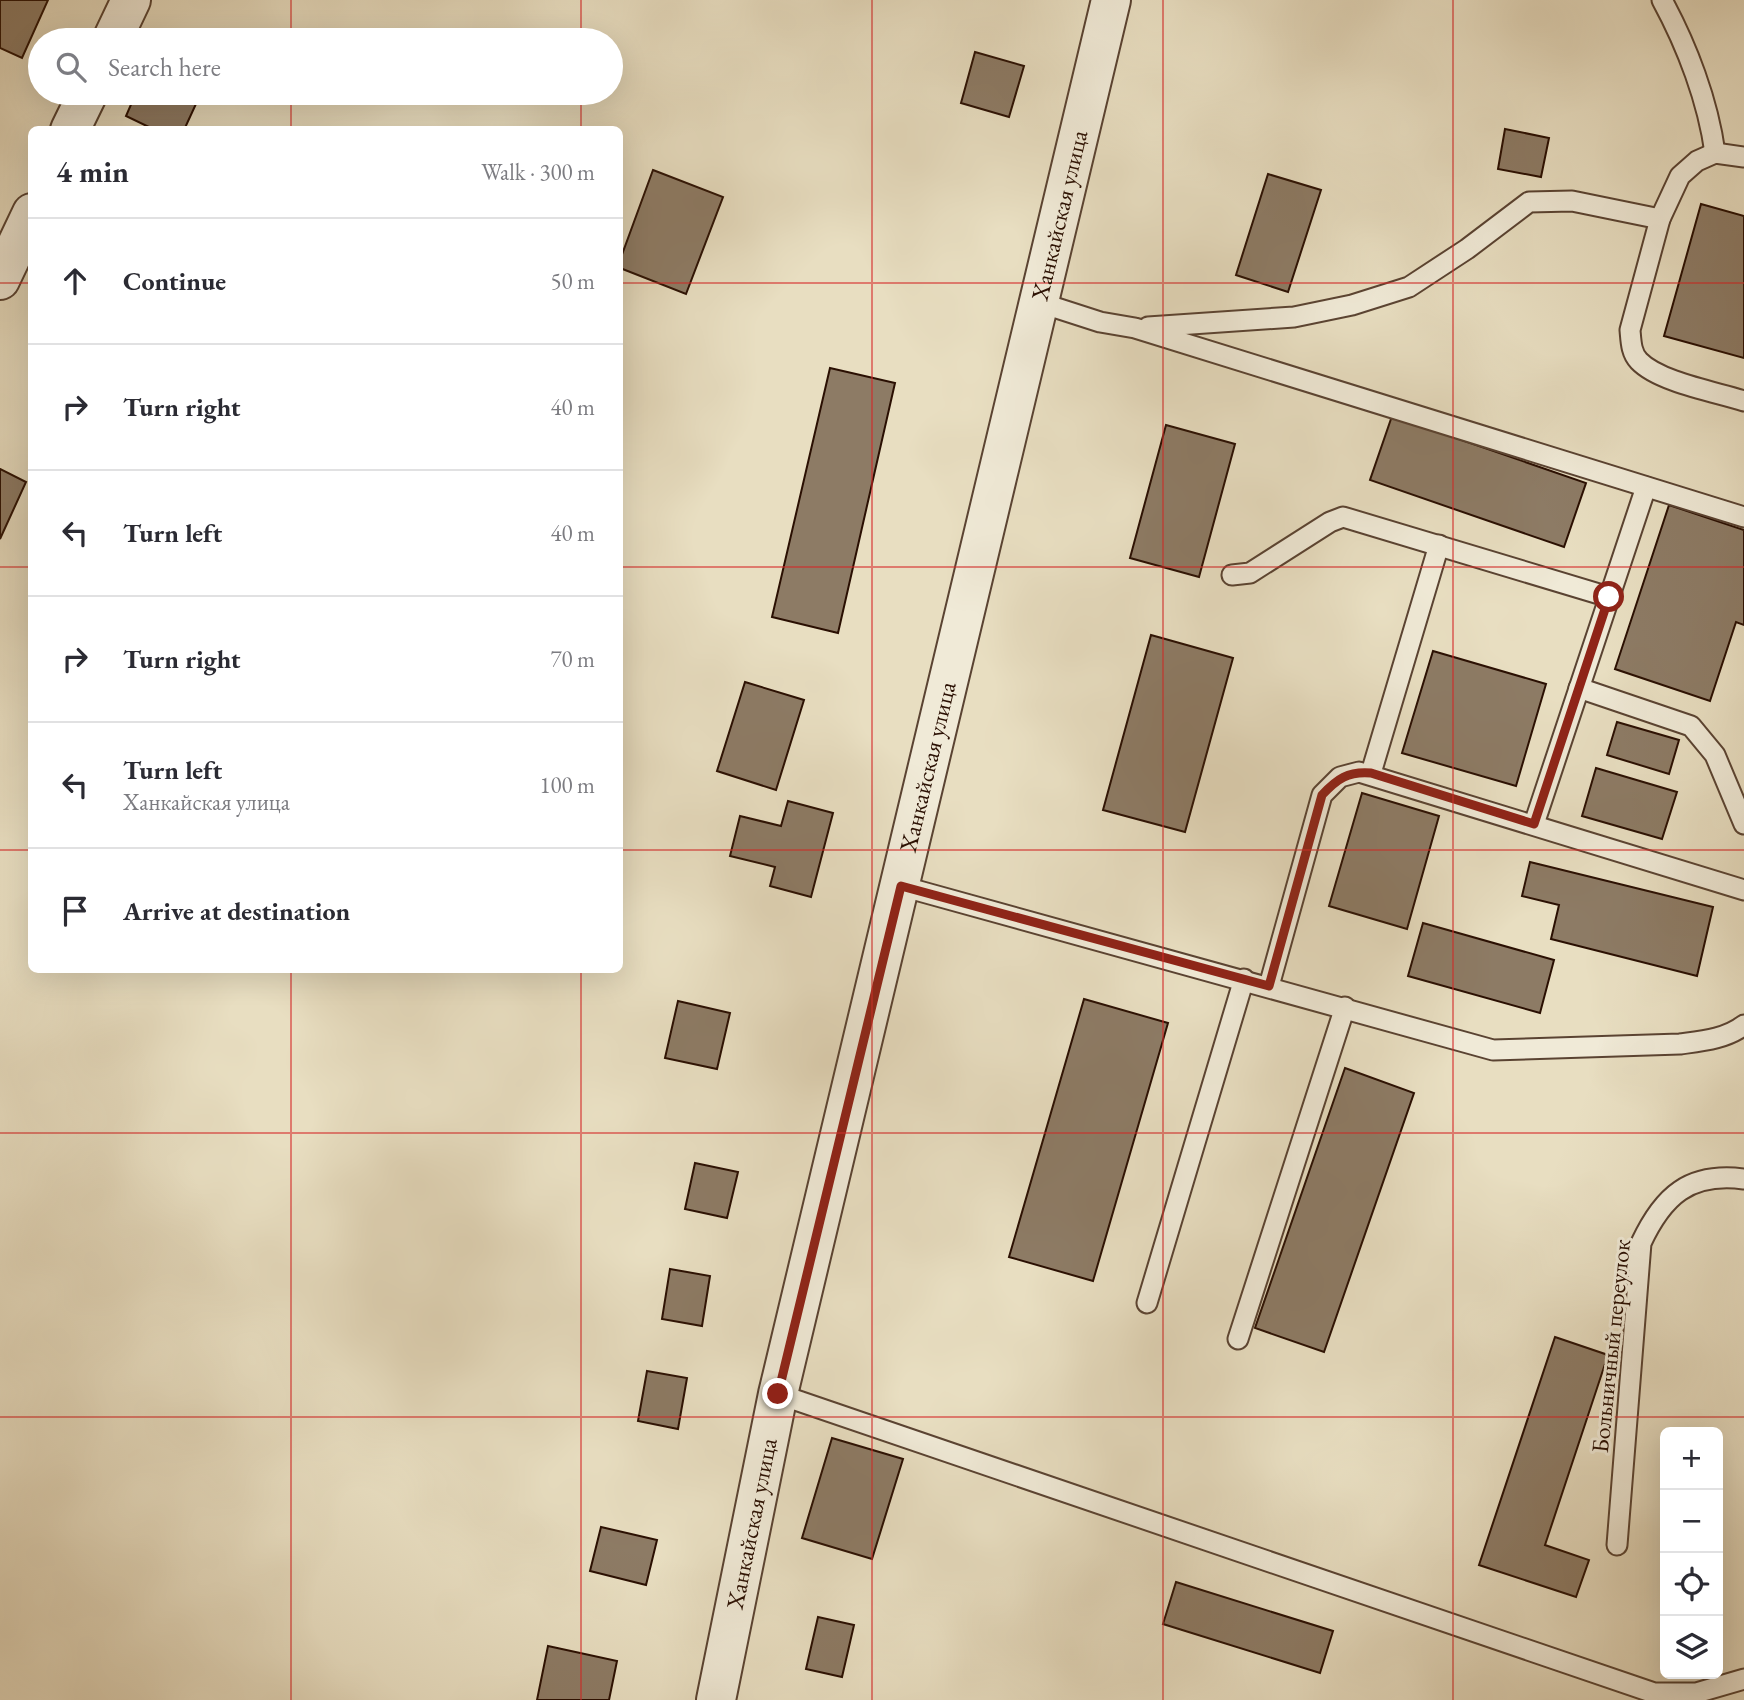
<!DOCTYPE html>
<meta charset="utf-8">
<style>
body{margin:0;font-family:"EB Garamond",serif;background:#f7f7f7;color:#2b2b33}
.controls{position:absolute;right:21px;bottom:21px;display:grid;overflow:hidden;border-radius:10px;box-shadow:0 7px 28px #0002}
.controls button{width:63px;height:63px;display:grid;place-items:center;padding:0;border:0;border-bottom:2px solid #e1e1e2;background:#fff;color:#2b2b33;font:35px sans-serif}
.stop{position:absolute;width:21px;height:21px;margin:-16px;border:5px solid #8f2418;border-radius:50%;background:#fff}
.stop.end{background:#8f2418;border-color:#fff;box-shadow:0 2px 7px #0008}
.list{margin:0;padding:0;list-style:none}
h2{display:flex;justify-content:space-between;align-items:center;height:91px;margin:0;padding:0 28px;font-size:30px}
h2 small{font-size:23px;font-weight:400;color:#7c7c81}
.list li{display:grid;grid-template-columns:46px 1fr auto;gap:21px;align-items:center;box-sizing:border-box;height:126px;padding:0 28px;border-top:2px solid #e1e1e2}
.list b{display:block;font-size:26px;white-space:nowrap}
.list p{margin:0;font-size:23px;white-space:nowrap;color:#7c7c81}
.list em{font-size:23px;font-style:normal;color:#7c7c81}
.icon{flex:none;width:38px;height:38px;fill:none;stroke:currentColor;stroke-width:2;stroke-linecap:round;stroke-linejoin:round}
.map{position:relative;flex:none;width:1744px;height:1700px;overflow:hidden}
.search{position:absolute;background:#fff;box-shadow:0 7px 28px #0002;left:28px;top:28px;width:595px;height:77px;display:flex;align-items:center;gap:18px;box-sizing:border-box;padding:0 24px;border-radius:38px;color:#7c7c81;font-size:26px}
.panel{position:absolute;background:#fff;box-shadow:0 7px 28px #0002;left:28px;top:126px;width:595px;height:847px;border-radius:10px}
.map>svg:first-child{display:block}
.building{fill:#8d7b65;stroke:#2a0f02;stroke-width:2}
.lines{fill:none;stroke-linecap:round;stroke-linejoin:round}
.service-casing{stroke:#5a4332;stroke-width:23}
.minor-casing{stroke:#5a4332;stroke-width:42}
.service{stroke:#f0ead7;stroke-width:19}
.minor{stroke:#f0ead7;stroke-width:38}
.route{stroke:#8f2418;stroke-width:9}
.grid{fill:none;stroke:#d62828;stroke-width:2;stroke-opacity:0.55}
.labels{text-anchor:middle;stroke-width:6;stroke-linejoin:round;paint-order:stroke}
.street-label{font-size:24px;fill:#2a0f02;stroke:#f0ead7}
</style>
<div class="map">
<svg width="1744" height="1700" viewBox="0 0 1744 1700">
<rect width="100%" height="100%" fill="#e8dec1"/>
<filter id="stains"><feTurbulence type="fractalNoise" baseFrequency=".00286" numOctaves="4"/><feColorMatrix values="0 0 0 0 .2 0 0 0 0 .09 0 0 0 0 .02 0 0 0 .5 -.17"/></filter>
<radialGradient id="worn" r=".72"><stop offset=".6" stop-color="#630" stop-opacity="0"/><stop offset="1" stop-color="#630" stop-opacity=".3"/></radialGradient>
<!-- building -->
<g class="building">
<path d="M0,0H48L22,58L0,48Z"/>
<path d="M975,52L1024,66L1009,117L961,103Z"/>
<path d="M136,93H201L184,130H155L126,116Z"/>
<path d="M1505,129L1549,138L1541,177L1498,169Z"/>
<path d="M653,170L723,197L686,294L620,268V260Z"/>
<path d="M1268,174L1321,190L1288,292L1236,275Z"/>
<path d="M1701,204L1744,216V358L1664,336Z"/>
<path d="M830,368L895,383L838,633L772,617Z"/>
<path d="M1392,416L1586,483L1564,547L1370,480Z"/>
<path d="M1166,425L1235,444L1199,577L1130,558Z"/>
<path d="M0,469L26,482L0,539Z"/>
<path d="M1669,505L1744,530V625L1736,622L1710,701L1615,669Z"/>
<path d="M1151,635L1233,658L1185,832L1103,810Z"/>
<path d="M1433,651L1546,684L1516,786L1402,753Z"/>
<path d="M745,682L804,700L776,790L717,771Z"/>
<path d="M1617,722L1679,740L1669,774L1607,755Z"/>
<path d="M1596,768L1677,792L1662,839L1582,816Z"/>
<path d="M1362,793L1439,816L1407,929L1329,906Z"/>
<path d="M788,801L833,813L811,897L770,886L775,867L730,856L740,816L781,826Z"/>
<path d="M1530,862L1713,907L1697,976L1551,939L1559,905L1522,896Z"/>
<path d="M1423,923L1554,960L1540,1013L1408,976Z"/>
<path d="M1084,999L1168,1023L1093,1281L1009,1257Z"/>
<path d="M678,1001L730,1013L717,1069L665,1058Z"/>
<path d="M1345,1068L1414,1093L1324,1352L1255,1328Z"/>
<path d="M695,1163L738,1172L727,1218L685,1209Z"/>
<path d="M670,1269L710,1276L702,1326L662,1319Z"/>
<path d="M1555,1337L1608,1355L1545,1545L1589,1560L1576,1597L1479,1565Z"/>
<path d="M647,1371L687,1378L678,1429L638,1421Z"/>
<path d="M832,1438L903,1459L872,1559L802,1538Z"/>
<path d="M601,1527L657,1540L646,1585L590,1571Z"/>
<path d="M1176,1582L1333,1631L1320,1673L1163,1624Z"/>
<path d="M818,1617L854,1625L842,1677L806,1669Z"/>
<path d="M548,1646L617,1661L609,1700H537Z"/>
</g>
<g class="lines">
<!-- service casing -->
<g class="service-casing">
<g id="service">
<path d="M1662,0C1687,46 1708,101 1715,153"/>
<path d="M1744,157L1715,153L1697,161L1680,176L1660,219L1630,330C1631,341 1631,353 1639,361C1659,382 1716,392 1744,401"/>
<path d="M1038,302L1100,322L1135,328L1744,517"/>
<path d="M1148,327L1294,317L1352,305L1409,287L1467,249L1529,202L1572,201L1660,219"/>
<path d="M1232,575L1250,573L1330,522L1343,517L1609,597"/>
<path d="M1579,688L1691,726L1715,755L1744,824"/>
<path d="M1371,773L1439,545"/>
<path d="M1534,824L1646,487"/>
<path d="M901,886L1493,1050L1680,1044C1702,1041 1726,1039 1744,1025"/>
<path d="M1269,986L1322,795L1340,777L1359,772L1744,890"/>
<path d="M1147,1303L1244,979"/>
<path d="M1238,1339L1345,1007"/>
<path d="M778,1394L1654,1693H1696L1744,1679"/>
<path d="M1617,1545L1641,1243C1663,1196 1689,1172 1744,1179"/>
</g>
</g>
<!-- minor casing -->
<g class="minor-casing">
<g id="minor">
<path d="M112,40L131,0"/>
<path d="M70,130L88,93"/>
<path d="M0,280L32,213"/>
<path id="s1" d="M716,1700L778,1394L1111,0"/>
</g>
</g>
<!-- service -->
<use href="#service" class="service"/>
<!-- minor -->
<use href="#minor" class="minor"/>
</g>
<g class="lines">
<!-- route -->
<path class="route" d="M778,1394L901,886L1269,986L1322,795C1337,779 1348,771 1371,773L1534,824L1609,597"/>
</g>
<!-- grid -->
<path class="grid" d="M291,0V40M581,0V40M872,0V1700M1163,0V1700M1453,0V1700M291,93V130M581,93V130M0,283H32M620,283H1744M0,567H32M620,567H1744M0,850H32M620,850H1744M291,970V1700M581,970V1700M0,1133H1744M0,1417H1744"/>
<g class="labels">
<!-- street labels -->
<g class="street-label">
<text dy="8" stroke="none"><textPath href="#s1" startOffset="1524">Ханкайская улица</textPath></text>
<text dy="8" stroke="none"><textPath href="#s1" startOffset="957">Ханкайская улица</textPath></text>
<text transform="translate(1611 1346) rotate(-84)" y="8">Больничный переулок</text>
<text dy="8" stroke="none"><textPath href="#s1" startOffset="180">Ханкайская улица</textPath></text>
</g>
</g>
<rect width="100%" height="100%" filter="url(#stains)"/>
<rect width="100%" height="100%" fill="url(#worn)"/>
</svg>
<div class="controls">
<button>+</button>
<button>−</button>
<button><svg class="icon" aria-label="locate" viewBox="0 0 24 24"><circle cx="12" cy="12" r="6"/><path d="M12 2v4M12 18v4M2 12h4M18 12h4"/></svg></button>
<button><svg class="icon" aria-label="layers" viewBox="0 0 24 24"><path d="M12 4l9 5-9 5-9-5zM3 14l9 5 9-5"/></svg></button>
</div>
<div class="stop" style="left:1609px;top:597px"></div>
<div class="stop end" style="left:778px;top:1394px"></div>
<div class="search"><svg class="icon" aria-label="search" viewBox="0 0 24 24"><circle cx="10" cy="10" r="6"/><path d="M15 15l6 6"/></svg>Search here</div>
<section class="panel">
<h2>4 min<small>Walk · 300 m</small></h2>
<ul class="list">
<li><svg class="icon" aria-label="ahead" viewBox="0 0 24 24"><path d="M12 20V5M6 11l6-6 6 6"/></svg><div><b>Continue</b></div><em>50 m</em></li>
<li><svg class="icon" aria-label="right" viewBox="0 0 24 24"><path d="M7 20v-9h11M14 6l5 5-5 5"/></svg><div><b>Turn right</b></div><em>40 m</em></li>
<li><svg class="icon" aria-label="left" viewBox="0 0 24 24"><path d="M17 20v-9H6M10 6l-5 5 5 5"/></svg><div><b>Turn left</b></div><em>40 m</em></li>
<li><svg class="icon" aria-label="right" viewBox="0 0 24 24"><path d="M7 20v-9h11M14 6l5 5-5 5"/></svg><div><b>Turn right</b></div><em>70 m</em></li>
<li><svg class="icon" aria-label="left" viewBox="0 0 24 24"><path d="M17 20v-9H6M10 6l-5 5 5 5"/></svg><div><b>Turn left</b><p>Ханкайская улица</p></div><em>100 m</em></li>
<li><svg class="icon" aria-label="arrive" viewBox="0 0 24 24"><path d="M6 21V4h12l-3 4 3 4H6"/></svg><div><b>Arrive at destination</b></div></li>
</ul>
</section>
</div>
